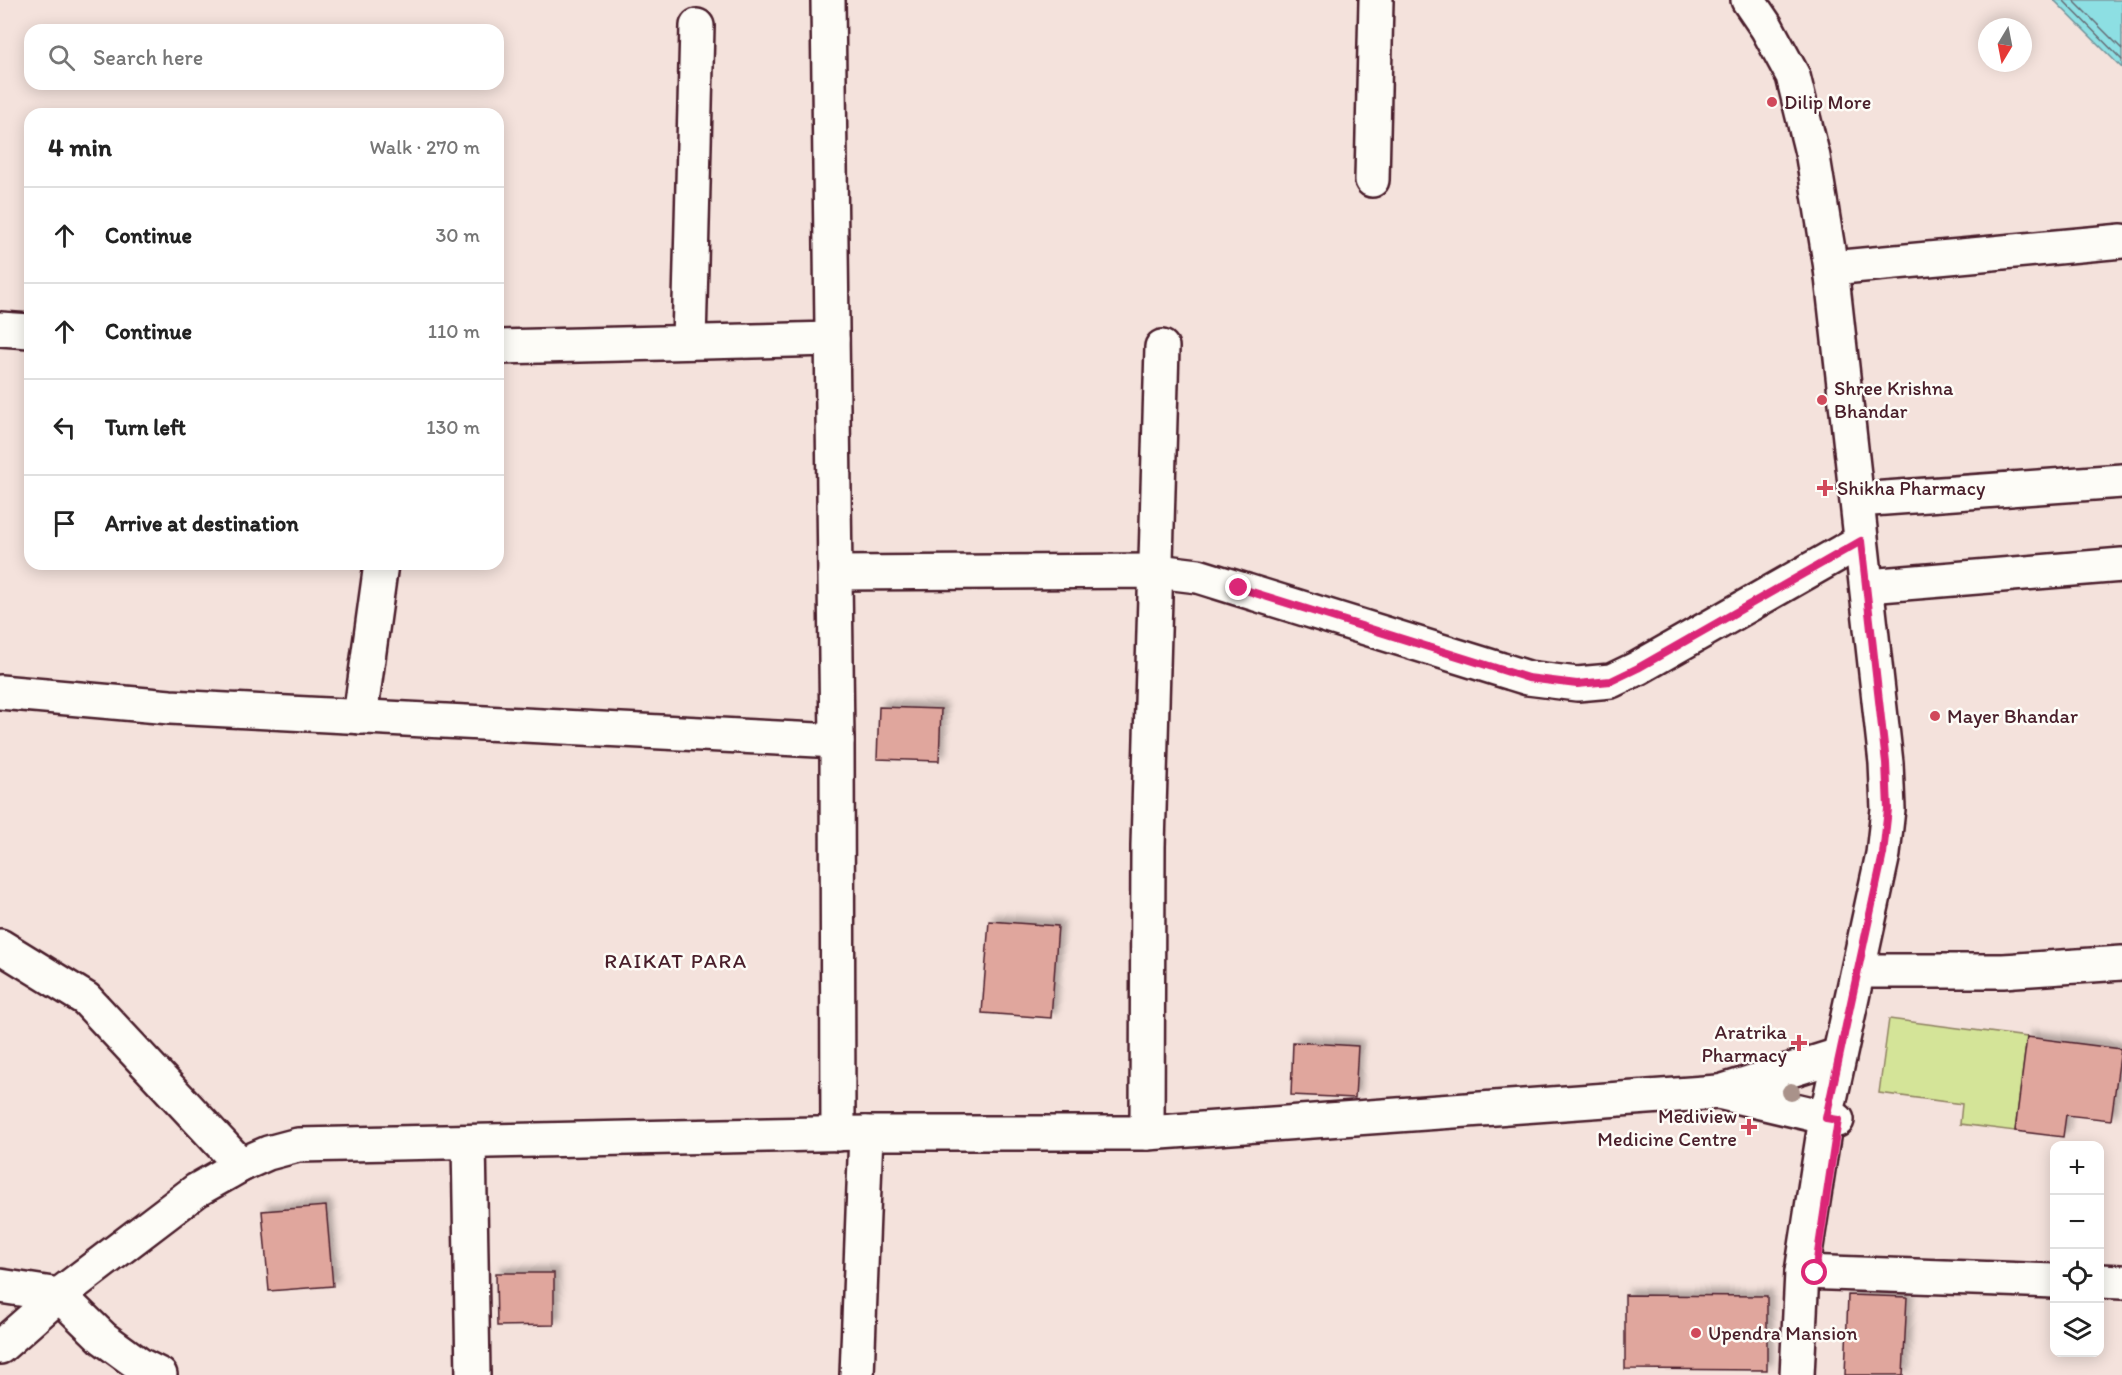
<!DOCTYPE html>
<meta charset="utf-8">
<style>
body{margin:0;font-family:Itim,sans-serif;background:#f2f2f2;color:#222}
.controls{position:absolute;right:18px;bottom:18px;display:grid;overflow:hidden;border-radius:12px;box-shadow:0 3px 15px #0003}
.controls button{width:54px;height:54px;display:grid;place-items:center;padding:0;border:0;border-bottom:2px solid #e0e0e0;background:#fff;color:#222;font:30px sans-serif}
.compass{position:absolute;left:1978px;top:18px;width:54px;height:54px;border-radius:50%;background:#fff;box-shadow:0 3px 15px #0003;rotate:190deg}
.stop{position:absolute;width:18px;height:18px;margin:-14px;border:4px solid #db2777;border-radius:50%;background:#fff}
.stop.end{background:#db2777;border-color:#fff;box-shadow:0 2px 6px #0008}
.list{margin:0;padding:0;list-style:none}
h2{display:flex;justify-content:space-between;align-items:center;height:78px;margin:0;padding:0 24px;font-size:26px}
h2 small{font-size:20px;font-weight:400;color:#767676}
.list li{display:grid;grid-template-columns:39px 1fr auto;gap:18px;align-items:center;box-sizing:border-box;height:96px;padding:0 24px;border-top:2px solid #e0e0e0}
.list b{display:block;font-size:22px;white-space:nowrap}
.list em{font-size:20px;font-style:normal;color:#767676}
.icon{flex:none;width:33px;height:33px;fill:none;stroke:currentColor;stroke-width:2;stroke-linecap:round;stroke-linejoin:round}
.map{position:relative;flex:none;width:2122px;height:1375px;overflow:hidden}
.search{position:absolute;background:#fff;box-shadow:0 3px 15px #0003;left:24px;top:24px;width:480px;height:66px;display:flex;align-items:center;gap:15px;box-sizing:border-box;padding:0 21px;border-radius:18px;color:#767676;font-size:22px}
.panel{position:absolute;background:#fff;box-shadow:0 3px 15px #0003;left:24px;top:108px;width:480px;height:462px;border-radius:18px}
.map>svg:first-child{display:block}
.green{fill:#d4e498;stroke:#8f8262;stroke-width:1.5}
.water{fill:#8ddfe3;stroke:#729299;stroke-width:1.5}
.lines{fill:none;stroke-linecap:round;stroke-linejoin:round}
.shore{stroke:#656c75;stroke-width:1.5}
.building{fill:#e0a69d;stroke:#4a1f2b;stroke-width:1.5;filter:url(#shadow)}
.minor-casing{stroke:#4a1f2b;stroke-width:38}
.minor{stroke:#fdfcf7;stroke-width:33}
.tree{fill:#a9928a}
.route{stroke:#db2777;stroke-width:8}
.poi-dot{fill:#d1495b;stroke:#fdfcf7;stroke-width:2}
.labels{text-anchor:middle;stroke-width:5;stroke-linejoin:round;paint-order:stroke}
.poi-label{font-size:20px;fill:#4a1f2b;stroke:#fdfcf7;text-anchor:start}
.neighbourhood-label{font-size:21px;letter-spacing:1.5px;fill:#4a1f2b;stroke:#fdfcf7}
</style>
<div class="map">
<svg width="2122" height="1375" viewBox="0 0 2122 1375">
<defs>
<filter id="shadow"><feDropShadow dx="5.5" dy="-5.5" stdDeviation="3" flood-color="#0004"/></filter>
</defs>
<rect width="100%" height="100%" fill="#f4e2dc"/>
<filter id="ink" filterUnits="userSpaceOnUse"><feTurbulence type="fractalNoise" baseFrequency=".0167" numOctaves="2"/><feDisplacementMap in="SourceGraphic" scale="12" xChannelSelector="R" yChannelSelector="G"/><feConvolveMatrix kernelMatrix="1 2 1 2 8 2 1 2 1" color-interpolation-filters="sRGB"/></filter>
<g filter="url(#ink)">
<!-- green -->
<path class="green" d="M1889,1019L2027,1037L2015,1131L1960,1124L1962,1104L1879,1093Z"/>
<!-- water -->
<path class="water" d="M2054,0H2122V68Z"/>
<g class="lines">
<!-- shore -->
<g class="shore">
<path d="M2063,0L2122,60"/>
<path d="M2073,0L2122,49"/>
</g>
</g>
<!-- building -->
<g class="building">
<path d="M879,707L941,709L939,761L877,759Z"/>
<path d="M989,921L1058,926L1051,1018L982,1013Z"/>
<path d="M2027,1037L2121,1049L2111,1120L2066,1115L2063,1137L2015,1131Z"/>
<path d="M1293,1042L1358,1046L1355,1098L1291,1095Z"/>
<path d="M326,1206L333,1286L269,1291L262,1211Z"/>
<path d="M496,1273H554V1325L497,1326Z"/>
<path d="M1625,1295L1767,1296V1370L1625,1369Z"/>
<path d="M1848,1295L1907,1297L1903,1375H1845Z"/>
</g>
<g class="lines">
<!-- minor casing -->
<g class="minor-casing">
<g id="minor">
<path d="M828,0L837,741L838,1134"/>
<path d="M1748,0L1767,28L1793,76L1813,157L1831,268L1886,763L1888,809L1883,854L1826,1118L1802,1272L1797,1375"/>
<path d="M1372,180L1376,0"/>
<path d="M1831,268L2122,241"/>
<path d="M0,329L30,331"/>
<path d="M689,342L697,26"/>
<path d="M498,347L832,339"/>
<path d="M1871,499L2122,481"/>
<path d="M835,573L1157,571L1198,576L1528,678L1577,684L1611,681L1638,668L1861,541"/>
<path d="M1880,585L2122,565"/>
<path d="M0,692L170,707L837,741"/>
<path d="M360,717L381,564"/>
<path d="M0,946L86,999L241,1165"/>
<path d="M1870,971H2003L2122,963"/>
<path d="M1720,1092L1839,1055"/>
<path d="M1147,1133L1148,846L1162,347"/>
<path d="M469,1142L473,1375"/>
<path d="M1802,1272L2054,1281"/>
<path d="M2100,1281L2122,1282"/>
<path d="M0,1286L59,1295L103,1338L140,1365L160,1375"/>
<path d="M0,1347L59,1295L197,1190L241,1165L268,1153L298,1145L866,1133H1147L1718,1092L1837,1120"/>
<path d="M857,1375L866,1133"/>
</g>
</g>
<!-- minor -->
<use href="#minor" class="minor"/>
</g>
<!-- trees -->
<circle class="tree" cx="1791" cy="1092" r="9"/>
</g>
<g class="lines" filter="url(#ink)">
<!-- route -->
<path class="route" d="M1239,588L1528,678L1577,684L1611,681L1638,668L1861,541L1886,763L1888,809L1883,854L1826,1118L1838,1120L1815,1273"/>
</g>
<!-- markers -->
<g class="poi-dot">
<circle cx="1772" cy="102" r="6"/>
<circle cx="1822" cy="400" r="6"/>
<path d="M1822 479h6v6h6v6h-6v6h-6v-6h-6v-6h6z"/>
<circle cx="1935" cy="716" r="6"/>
<path d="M1796 1034h6v6h6v6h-6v6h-6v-6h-6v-6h6z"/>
<path d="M1746 1118h6v6h6v6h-6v6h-6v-6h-6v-6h6z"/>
<circle cx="1696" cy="1333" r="6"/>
</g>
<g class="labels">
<!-- poi labels -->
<g class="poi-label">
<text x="1784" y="109">Dilip More</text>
<text x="1834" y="395">Shree Krishna<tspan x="1834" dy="23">Bhandar</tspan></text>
<text x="1837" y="495">Shikha Pharmacy</text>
<text x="1947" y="723">Mayer Bhandar</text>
<text x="1787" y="1039" text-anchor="end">Aratrika<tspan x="1787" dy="23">Pharmacy</tspan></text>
<text x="1737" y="1123" text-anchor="end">Mediview<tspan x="1737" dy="23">Medicine Centre</tspan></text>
<text x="1708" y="1340">Upendra Mansion</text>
</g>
<!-- neighbourhood labels -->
<g class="neighbourhood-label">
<text x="676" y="968">RAIKAT PARA</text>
</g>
</g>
</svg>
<div class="controls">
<button>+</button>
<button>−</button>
<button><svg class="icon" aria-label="locate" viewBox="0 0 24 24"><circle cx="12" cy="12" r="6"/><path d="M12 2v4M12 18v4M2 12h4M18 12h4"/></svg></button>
<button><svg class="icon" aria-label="layers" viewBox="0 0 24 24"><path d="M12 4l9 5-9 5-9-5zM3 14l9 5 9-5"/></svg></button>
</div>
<svg class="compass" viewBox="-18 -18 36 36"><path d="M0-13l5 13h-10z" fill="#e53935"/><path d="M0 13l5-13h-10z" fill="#767676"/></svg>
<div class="stop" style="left:1815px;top:1273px"></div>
<div class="stop end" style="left:1239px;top:588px"></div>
<div class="search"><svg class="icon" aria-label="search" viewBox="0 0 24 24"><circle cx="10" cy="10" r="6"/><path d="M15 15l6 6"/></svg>Search here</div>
<section class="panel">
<h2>4 min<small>Walk · 270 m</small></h2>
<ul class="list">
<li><svg class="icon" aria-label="ahead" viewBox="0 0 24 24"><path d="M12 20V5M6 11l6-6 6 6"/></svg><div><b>Continue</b></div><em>30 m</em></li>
<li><svg class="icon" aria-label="ahead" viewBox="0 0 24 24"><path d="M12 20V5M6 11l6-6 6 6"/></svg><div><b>Continue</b></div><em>110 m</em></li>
<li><svg class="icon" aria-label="left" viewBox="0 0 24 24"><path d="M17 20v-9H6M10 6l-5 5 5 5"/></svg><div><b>Turn left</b></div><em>130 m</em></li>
<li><svg class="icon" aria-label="arrive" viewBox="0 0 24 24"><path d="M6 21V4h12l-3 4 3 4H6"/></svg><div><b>Arrive at destination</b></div></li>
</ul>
</section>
</div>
